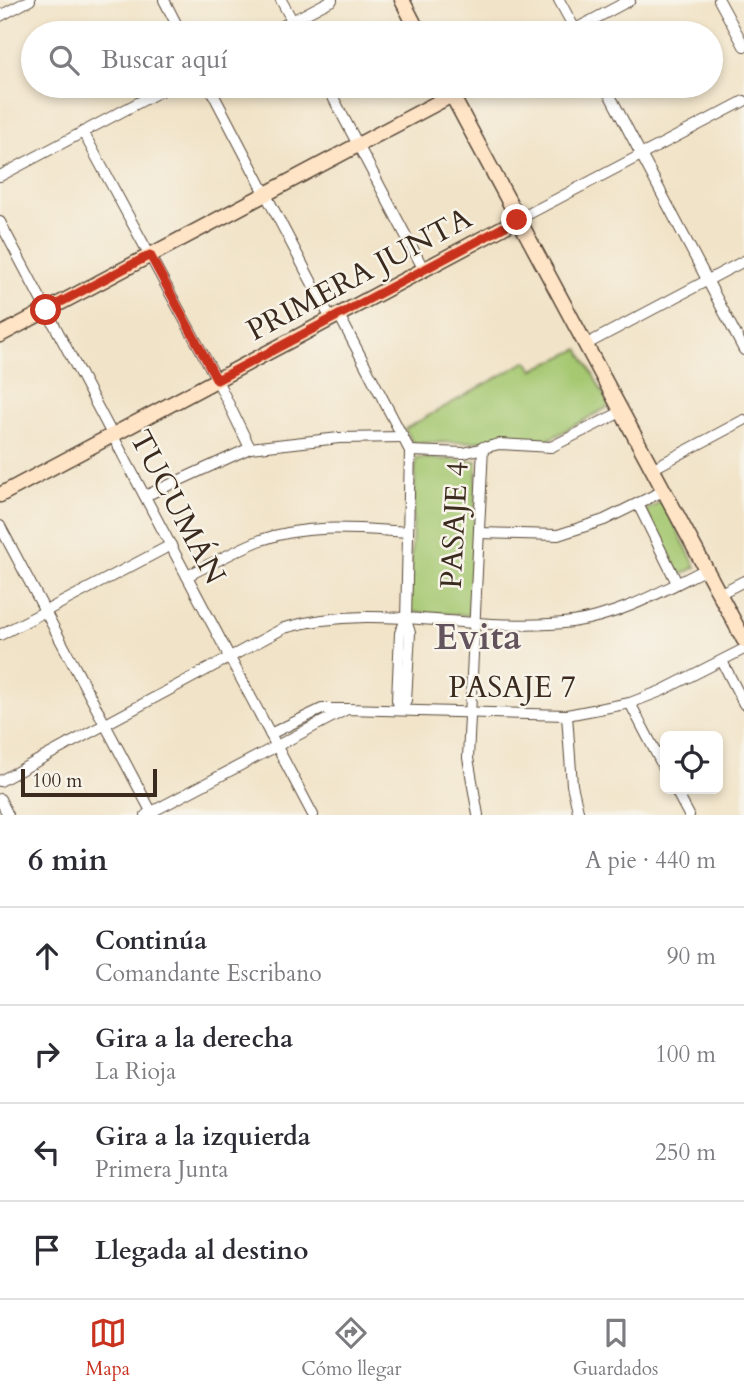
<!DOCTYPE html>
<html lang="es">
<meta charset="utf-8">
<style>
body{margin:0;font-family:Cardo,serif;background:#f2f2f3;color:#2b2b33}
.controls{position:absolute;right:21px;bottom:21px;display:grid;overflow:hidden;border-radius:10px;box-shadow:0 4px 10px #0003}
.controls button{width:63px;height:63px;display:grid;place-items:center;padding:0;border:0;border-bottom:2px solid #e1e1e2;background:#fff;color:#2b2b33;font:35px sans-serif}
.scale{position:absolute;left:21px;bottom:18px;width:136px;box-sizing:border-box;padding-left:7px;border:4px solid #3b2a1e;border-top:0;font-size:19px;line-height:24px;white-space:nowrap;color:#3b2a1e;-webkit-text-stroke:5px #f7f3e8;paint-order:stroke}
.stop{position:absolute;width:21px;height:21px;margin:-16px;border:5px solid #c8321e;border-radius:50%;background:#fff}
.stop.end{background:#c8321e;border-color:#fff;box-shadow:0 2px 7px #0008}
.list{margin:0;padding:0;list-style:none}
h2{display:flex;justify-content:space-between;align-items:center;height:91px;margin:0;padding:0 28px;font-size:30px}
h2 small{font-size:23px;font-weight:400;color:#7c7c81}
.list li{display:grid;grid-template-columns:46px 1fr auto;gap:21px;align-items:center;box-sizing:border-box;height:98px;padding:0 28px;border-top:2px solid #e1e1e2}
.list b{display:block;font-size:26px;white-space:nowrap}
.list p{margin:0;font-size:23px;white-space:nowrap;color:#7c7c81}
.list em{font-size:23px;font-style:normal;color:#7c7c81}
.icon{flex:none;width:38px;height:38px;fill:none;stroke:currentColor;stroke-width:2;stroke-linecap:round;stroke-linejoin:round}
.map{position:relative;flex:none;width:744px;height:815px;overflow:hidden}
.search{position:absolute;background:#fff;box-shadow:0 4px 10px #0003;left:21px;right:21px;top:21px;height:77px;display:flex;align-items:center;gap:18px;box-sizing:border-box;padding:0 24px;border-radius:38px;color:#7c7c81;font-size:26px}
.sheet{height:483px;background:#fff}
nav{display:flex;justify-content:space-around;align-items:center;box-sizing:border-box;height:98px;border-top:2px solid #e1e1e2;background:#fff;font-size:19px;color:#7c7c81}
nav a{display:grid;justify-items:center;gap:4px}
nav .on{color:#c8321e}
.map>svg:first-child{display:block}
.green{fill:#a5c871;stroke:#707948;stroke-width:2}
.lines{fill:none;stroke-linecap:round;stroke-linejoin:round}
.street-casing{stroke:#564637;stroke-width:12}
.secondary-casing{stroke:#564637;stroke-width:17}
.street{stroke:#fff;stroke-width:10}
.secondary{stroke:#ffe4c6;stroke-width:14}
.route{stroke:#c8321e;stroke-width:9}
.labels{text-anchor:middle;stroke-width:5;stroke-linejoin:round;paint-order:stroke}
.street-label{font-size:30px;fill:#3b2a1e;stroke:#f7f3e8}
.district-label{font-size:37px;font-weight:bold;fill:#63535d;stroke:#f7f3e8}
</style>
<div class="map">
<svg width="744" height="815" viewBox="0 0 744 815">
<rect width="100%" height="100%" fill="#f7f3e8"/>
<filter id="ink" filterUnits="userSpaceOnUse"><feTurbulence type="fractalNoise" baseFrequency=".0143" numOctaves="2"/><feDisplacementMap in="SourceGraphic" scale="14" xChannelSelector="R" yChannelSelector="G"/><feConvolveMatrix kernelMatrix="1 2 1 2 8 2 1 2 1" color-interpolation-filters="sRGB"/></filter>
<filter id="wash" filterUnits="userSpaceOnUse"><feTurbulence type="fractalNoise" baseFrequency=".00686" numOctaves="4" result="noise"/><feDisplacementMap in="SourceGraphic" scale="28" xChannelSelector="R" yChannelSelector="G"/><feGaussianBlur stdDeviation="1.57" result="paint"/><feColorMatrix in="noise" values="0 0 0 0 0 0 0 0 0 0 0 0 0 0 0 0 0 1.4 0 .05"/><feComposite in="paint" operator="in"/></filter>
<g filter="url(#wash)">
<rect width="100%" height="100%" fill="#f1e3c7"/>
<!-- green -->
<g class="green">
<path d="M579,349L610,406L548,440L413,443L405,429L527,361L533,370Z"/>
<path d="M416,458L477,461L470,615L409,612Z"/>
<path d="M662,501L696,567L681,575L645,511Z"/>
</g>
</g>
<g filter="url(#ink)">
<g class="lines">
<!-- street casing -->
<g class="street-casing">
<g id="street">
<path d="M164,0L181,33"/>
<path d="M281,0L299,33"/>
<path d="M559,0L577,33"/>
<path d="M719,0L744,46"/>
<path d="M0,16L30,0"/>
<path d="M269,33L332,0"/>
<path d="M568,33L630,0"/>
<path d="M209,86L331,319"/>
<path d="M327,86L424,270"/>
<path d="M605,86L744,350"/>
<path d="M452,95L469,86"/>
<path d="M83,132L217,380L250,448"/>
<path d="M0,176L170,86"/>
<path d="M517,220L744,101"/>
<path d="M0,222L313,815"/>
<path d="M339,315L410,451L406,620L410,633L406,700L401,710"/>
<path d="M585,345L744,261"/>
<path d="M410,451L464,453L499,444L551,447L621,412"/>
<path d="M652,469L744,420"/>
<path d="M145,496L250,448L339,438L403,437"/>
<path d="M638,504L677,583"/>
<path d="M0,526L153,815"/>
<path d="M479,533L558,535L604,520L663,491"/>
<path d="M187,576C211,564 236,550 261,540C307,523 360,529 408,532"/>
<path d="M719,594L744,581"/>
<path d="M0,635L171,545"/>
<path d="M722,661L744,704"/>
<path d="M630,703L665,770"/>
<path d="M401,710L397,700L400,633L406,620"/>
<path d="M567,715L572,785L579,815"/>
<path d="M270,734L322,709H346"/>
<path d="M0,781L284,628C377,601 477,634 572,622C621,615 662,591 706,569"/>
<path d="M675,789L689,815"/>
<path d="M0,799L8,815"/>
<path d="M146,815L347,709L567,715L630,703L661,691L744,649"/>
<path d="M478,815L468,758L483,447"/>
</g>
</g>
<!-- secondary casing -->
<g class="secondary-casing">
<g id="secondary">
<path d="M402,0L419,33"/>
<path d="M447,86L744,640"/>
<path d="M0,335L452,95"/>
<path d="M0,495L517,220"/>
</g>
</g>
<!-- street -->
<use href="#street" class="street"/>
<!-- secondary -->
<use href="#secondary" class="secondary"/>
</g>
</g>
<g class="lines" filter="url(#ink)">
<!-- route -->
<path class="route" d="M46,310L150,255L217,380L517,220"/>
</g>
<g class="labels">
<!-- street labels -->
<g class="street-label">
<text transform="translate(359 274) rotate(-28)" y="10">PRIMERA JUNTA</text>
<text transform="translate(178 507) rotate(62)" y="10">TUCUMÁN</text>
<text transform="translate(454 525) rotate(-87)" y="10">PASAJE 4</text>
<text x="512" y="697">PASAJE 7</text>
</g>
<!-- district labels -->
<g class="district-label">
<text x="478" y="649">Evita</text>
</g>
</g>
</svg>
<div class="controls">
<button><svg class="icon" aria-label="locate" viewBox="0 0 24 24"><circle cx="12" cy="12" r="6"/><path d="M12 2v4M12 18v4M2 12h4M18 12h4"/></svg></button>
</div>
<div class="scale">100 m</div>
<div class="stop" style="left:46px;top:310px"></div>
<div class="stop end" style="left:517px;top:220px"></div>
<div class="search"><svg class="icon" aria-label="search" viewBox="0 0 24 24"><circle cx="10" cy="10" r="6"/><path d="M15 15l6 6"/></svg>Buscar aquí</div>
</div>
<section class="sheet">
<h2>6 min<small>A pie · 440 m</small></h2>
<ul class="list">
<li><svg class="icon" aria-label="ahead" viewBox="0 0 24 24"><path d="M12 20V5M6 11l6-6 6 6"/></svg><div><b>Continúa</b><p>Comandante Escribano</p></div><em>90 m</em></li>
<li><svg class="icon" aria-label="right" viewBox="0 0 24 24"><path d="M7 20v-9h11M14 6l5 5-5 5"/></svg><div><b>Gira a la derecha</b><p>La Rioja</p></div><em>100 m</em></li>
<li><svg class="icon" aria-label="left" viewBox="0 0 24 24"><path d="M17 20v-9H6M10 6l-5 5 5 5"/></svg><div><b>Gira a la izquierda</b><p>Primera Junta</p></div><em>250 m</em></li>
<li><svg class="icon" aria-label="arrive" viewBox="0 0 24 24"><path d="M6 21V4h12l-3 4 3 4H6"/></svg><div><b>Llegada al destino</b></div></li>
</ul>
</section>
<nav>
<a class="on"><svg class="icon" aria-label="map" viewBox="0 0 24 24"><path d="M3 6l6-2 6 2 6-2v14l-6 2-6-2-6 2zM9 4v14M15 6v14"/></svg>Mapa</a>
<a><svg class="icon" aria-label="directions" viewBox="0 0 24 24"><path d="M12 3l9 9-9 9-9-9zM9 14v-3h6M13 9l2 2-2 2"/></svg>Cómo llegar</a>
<a><svg class="icon" aria-label="saved" viewBox="0 0 24 24"><path d="M7 4h10v16l-5-4-5 4z"/></svg>Guardados</a>
</nav>
